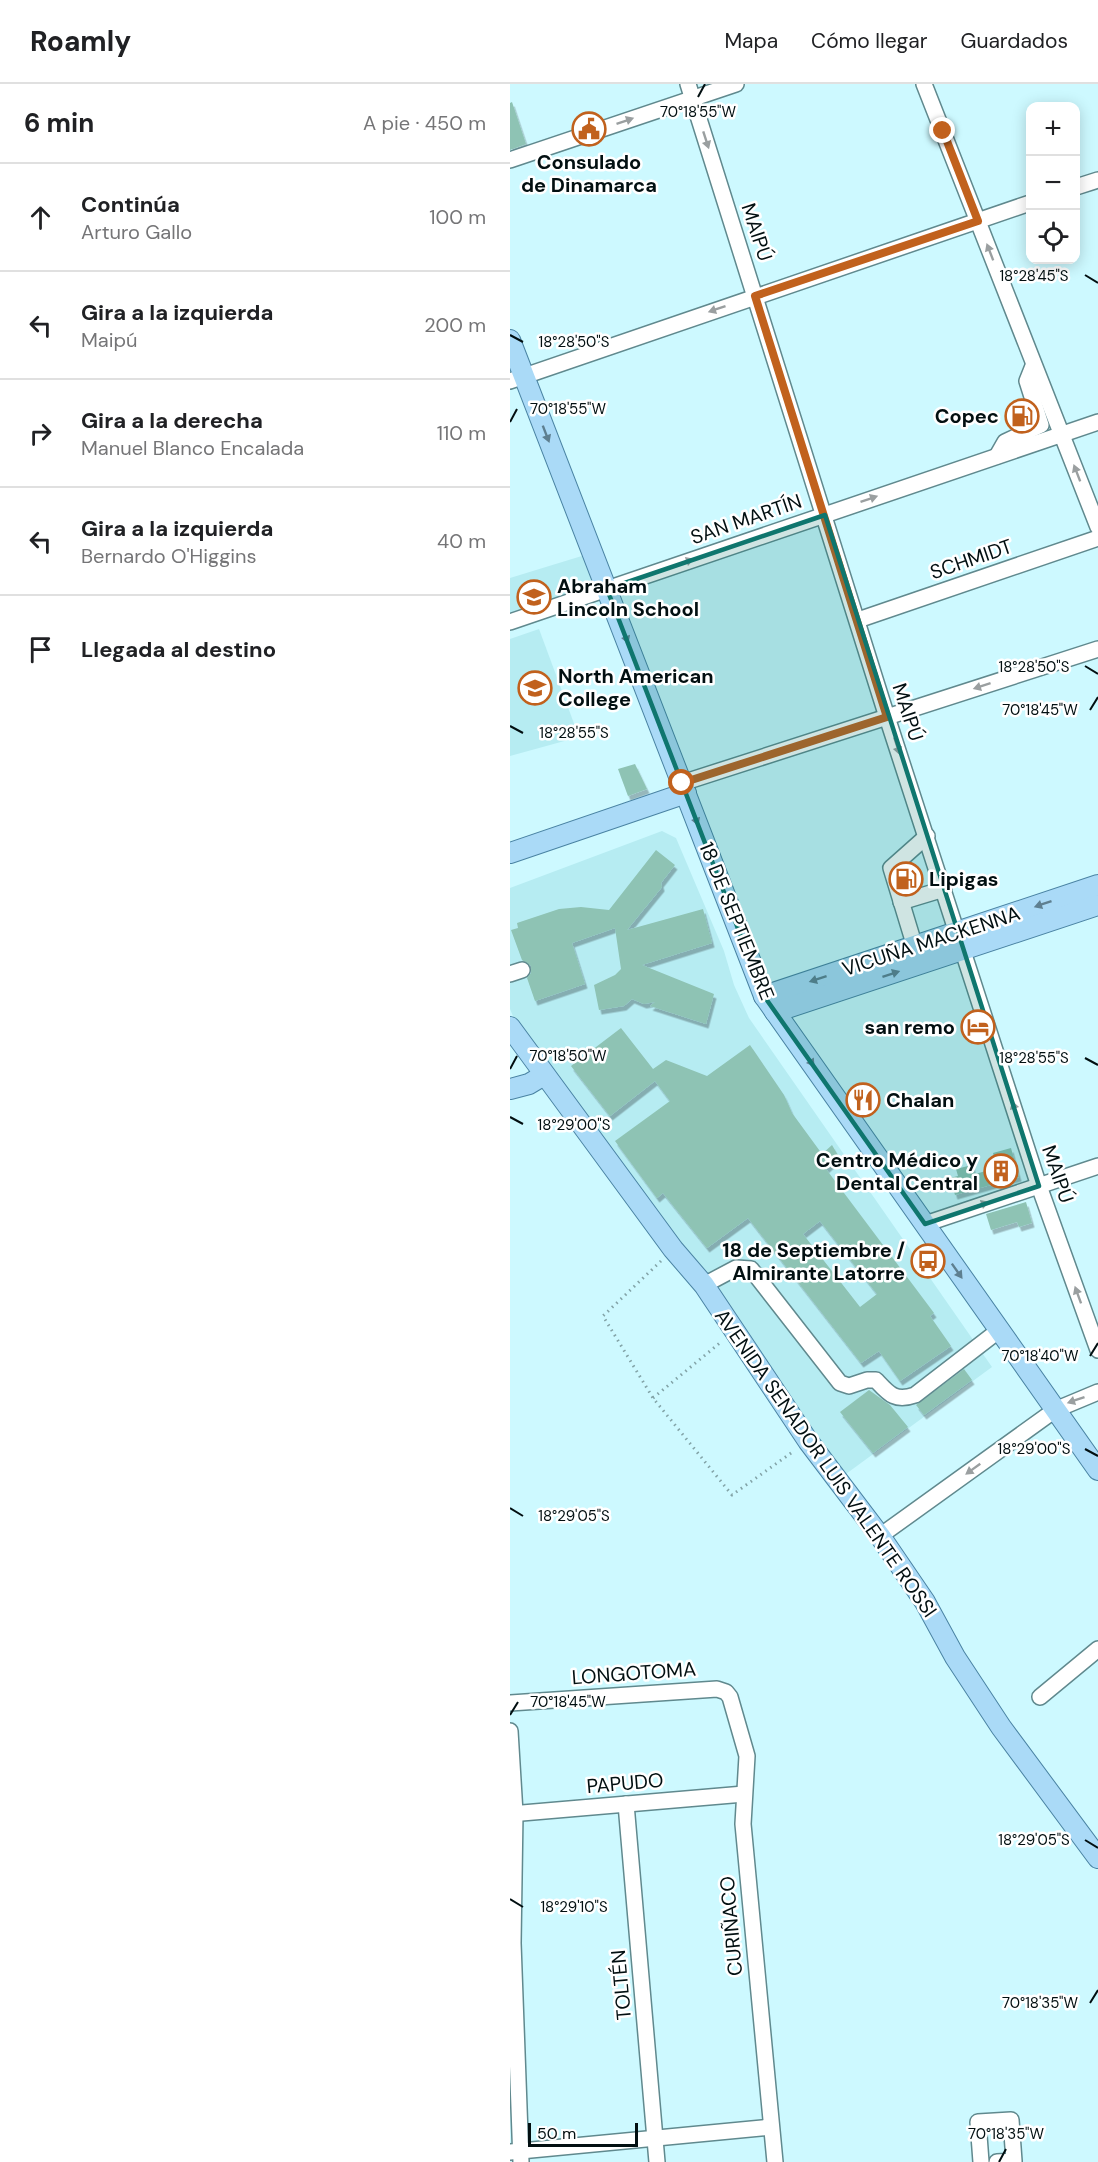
<!DOCTYPE html>
<html lang="es">
<meta charset="utf-8">
<style>
body{margin:0;font-family:"DM Sans",sans-serif;background:#f2f2f2;color:#202124}
.controls{position:absolute;right:18px;top:18px;display:grid;overflow:hidden;border-radius:12px;box-shadow:0 3px 15px #0003}
.controls button{width:54px;height:54px;display:grid;place-items:center;padding:0;border:0;border-bottom:2px solid #e0e0e0;background:#fff;color:#202124;font:30px sans-serif}
.scale{position:absolute;left:18px;bottom:15px;width:110px;box-sizing:border-box;padding-left:6px;border:3px solid #020f11;border-top:0;font-size:16px;line-height:21px;white-space:nowrap;color:#020f11;-webkit-text-stroke:4px #fff;paint-order:stroke}
.stop{position:absolute;width:18px;height:18px;margin:-14px;border:4px solid #c1611d;border-radius:50%;background:#fff}
.stop.end{background:#c1611d;border-color:#fff;box-shadow:0 2px 6px #0008}
.list{margin:0;padding:0;list-style:none}
h2{display:flex;justify-content:space-between;align-items:center;height:78px;margin:0;padding:0 24px;font-size:26px}
h2 small{font-size:20px;font-weight:400;color:#757577}
.list li{display:grid;grid-template-columns:39px 1fr auto;gap:18px;align-items:center;box-sizing:border-box;height:108px;padding:0 24px;border-top:2px solid #e0e0e0}
.list b{display:block;font-size:22px;white-space:nowrap}
.list p{margin:0;font-size:20px;white-space:nowrap;color:#757577}
.list em{font-size:20px;font-style:normal;color:#757577}
.icon{flex:none;width:33px;height:33px;fill:none;stroke:currentColor;stroke-width:2;stroke-linecap:round;stroke-linejoin:round}
.map{position:relative;flex:none;width:588px;height:2078px;overflow:hidden}
header{display:flex;align-items:center;gap:36px;box-sizing:border-box;height:84px;padding:0 30px;background:#fff;border-bottom:2px solid #e0e0e0}
header strong{font-size:28px}
nav{display:flex;gap:33px;margin-inline-start:auto;font-size:21px}
main{display:flex}
aside{flex:1;background:#fff}
.map>svg:first-child{display:block}
.built{fill:#b6ecf2}
.building{fill:#8ec3b4;fill-rule:evenodd;filter:url(#shadow)}
.lines{fill:none;stroke-linecap:round;stroke-linejoin:round}
.minor-casing{stroke:#60898e;stroke-width:18}
.major-casing{stroke:#4a83a3;stroke-width:22}
.path{stroke:#82a3a7;stroke-width:3;stroke-dasharray:1.5 4.5;stroke-linecap:butt}
.minor{stroke:#fff;stroke-width:15}
.major{stroke:#aadaf7;stroke-width:20}
.oneway{fill:#9a9fa0}
.oneway2{fill:#5e7f90}
.route{stroke:#c1611d;stroke-width:8}
.marked{fill:#0f766e;fill-opacity:0.2;stroke:#0f766e;stroke-width:4.5;stroke-linejoin:round}
.ticks{fill:none;stroke:#020f11;stroke-width:2}
.labels{text-anchor:middle;stroke-width:5;stroke-linejoin:round;paint-order:stroke}
.poi-label{font-size:20px;font-weight:bold;fill:#020f11;stroke:#fff;text-anchor:end}
.street-label{font-size:20px;fill:#020f11;stroke:#fff}
.ticks-label{font-size:15px;text-anchor:middle;fill:#020f11;stroke:#fff;stroke-width:5;stroke-linejoin:round;paint-order:stroke}
</style>
<header>
<strong>Roamly</strong>
<nav><a>Mapa</a><a>Cómo llegar</a><a>Guardados</a></nav>
</header>
<main>
<aside>
<h2>6 min<small>A pie · 450 m</small></h2>
<ul class="list">
<li><svg class="icon" aria-label="ahead" viewBox="0 0 24 24"><path d="M12 20V5M6 11l6-6 6 6"/></svg><div><b>Continúa</b><p>Arturo Gallo</p></div><em>100 m</em></li>
<li><svg class="icon" aria-label="left" viewBox="0 0 24 24"><path d="M17 20v-9H6M10 6l-5 5 5 5"/></svg><div><b>Gira a la izquierda</b><p>Maipú</p></div><em>200 m</em></li>
<li><svg class="icon" aria-label="right" viewBox="0 0 24 24"><path d="M7 20v-9h11M14 6l5 5-5 5"/></svg><div><b>Gira a la derecha</b><p>Manuel Blanco Encalada</p></div><em>110 m</em></li>
<li><svg class="icon" aria-label="left" viewBox="0 0 24 24"><path d="M17 20v-9H6M10 6l-5 5 5 5"/></svg><div><b>Gira a la izquierda</b><p>Bernardo O'Higgins</p></div><em>40 m</em></li>
<li><svg class="icon" aria-label="arrive" viewBox="0 0 24 24"><path d="M6 21V4h12l-3 4 3 4H6"/></svg><div><b>Llegada al destino</b></div></li>
</ul>
</aside>
<div class="map">
<svg width="588" height="2078" viewBox="0 0 588 2078">
<defs>
<filter id="shadow"><feDropShadow dx="2.5" dy="4.5" stdDeviation="0" flood-color="#0004"/></filter>
</defs>
<rect width="100%" height="100%" fill="#cdf9ff"/>
<!-- built -->
<g class="built">
<path d="M75,471L84,500L0,531V494Z"/>
<path d="M29,545L69,653L0,672V555Z"/>
<path d="M152,747L166,754L214,867L224,901L239,934L482,1283L325,1398L14,959L0,925V804Z"/>
</g>
<!-- building -->
<g class="building">
<path d="M2,18L16,60L0,66V19Z"/>
<path d="M125,680L137,705L118,712L108,685Z"/>
<path d="M146,766L165,781L151,799L152,803L117,846L193,825L202,859L132,881L204,910L196,940L140,922L145,918L134,920L122,915L114,922L89,926L84,901L105,891L111,885L105,844L62,859L75,900L25,917L17,894L21,889V882L12,876L1,846L8,844L7,839L49,825L71,823L99,826Z"/>
<path d="M111,944L143,985L156,976L197,992L240,961L274,1011L282,1029L312,1070L322,1061L329,1073L316,1085L424,1229L420,1232L441,1262L390,1297L369,1267L351,1279L238,1134L197,1164L153,1109L147,1114L105,1057L160,1017L145,997L100,1032L61,982ZM310,1137L367,1210L350,1223L293,1150Z"/>
<path d="M501,1064L509,1093L445,1111L440,1094L448,1092L446,1085L462,1081L465,1090L487,1084L483,1069Z"/>
<path d="M516,1118L522,1139L509,1143L507,1138L481,1146L476,1130Z"/>
<path d="M454,1285L462,1296L414,1331L406,1321Z"/>
<path d="M359,1306L380,1321L398,1343L363,1369L330,1328Z"/>
</g>
<g class="lines">
<!-- minor casing -->
<g class="minor-casing">
<g id="minor">
<path d="M178,0L377,633L529,1102L588,1266"/>
<path d="M414,0L588,443"/>
<path d="M0,76L226,0"/>
<path d="M566,103L588,96"/>
<path d="M0,297L520,119"/>
<path d="M487,372L495,358L531,341L517,297L523,282"/>
<path d="M348,536L588,454"/>
<path d="M0,538L588,338"/>
<path d="M172,699L588,565"/>
<path d="M391,818L434,805"/>
<path d="M405,863L381,784L417,752"/>
<path d="M0,890L12,886"/>
<path d="M415,1140L588,1082"/>
<path d="M194,1201L226,1184L241,1185L330,1299L339,1302L357,1296H366C379,1310 385,1318 405,1311L488,1247"/>
<path d="M370,1452L545,1326L588,1308"/>
<path d="M530,1613L588,1565"/>
<path d="M0,1619L207,1605L216,1608L220,1613L237,1672L233,1740L265,2078"/>
<path d="M0,1647L5,1729L3,1859L11,2078"/>
<path d="M116,1720L147,2078"/>
<path d="M0,1730L234,1710"/>
<path d="M0,2068L261,2043"/>
<path d="M471,2078L468,2038L501,2036L504,2077L487,2078"/>
</g>
</g>
<!-- major casing -->
<g class="major-casing">
<g id="major">
<path d="M0,256L254,912L588,1386"/>
<path d="M0,769L176,709"/>
<path d="M254,912L588,801"/>
<path d="M265,928L588,821"/>
<path d="M0,943L163,1165L194,1201L298,1357L370,1452L415,1518L445,1573L491,1643L588,1774"/>
<path d="M0,1005L19,1000L34,991"/>
</g>
</g>
<!-- path -->
<g class="path">
<path d="M151,1177L93,1232L143,1314L222,1411L284,1367"/>
<path d="M143,1314L211,1258"/>
</g>
<!-- minor -->
<use href="#minor" class="minor"/>
<!-- major -->
<use href="#major" class="major"/>
</g>
<!-- one-way arrows -->
<defs><path id="oneway-solid" d="M-6-.8H1V-3.2L6.5 0L1 3.2V.8H-6Z" transform="scale(1.5)"/></defs>
<g class="oneway">
<use href="#oneway-solid" transform="translate(115 37) rotate(-19)"/>
<use href="#oneway-solid" transform="translate(196 56) rotate(72)"/>
<use href="#oneway-solid" transform="translate(480 168) rotate(-111)"/>
<use href="#oneway-solid" transform="translate(207 225) rotate(161)"/>
<use href="#oneway-solid" transform="translate(567 389) rotate(-111)"/>
<use href="#oneway-solid" transform="translate(359 415) rotate(-19)"/>
<use href="#oneway-solid" transform="translate(175 478) rotate(-19)"/>
<use href="#oneway-solid" transform="translate(472 602) rotate(162)"/>
<use href="#oneway-solid" transform="translate(387 662) rotate(72)"/>
<use href="#oneway-solid" transform="translate(505 1026) rotate(-108)"/>
<use href="#oneway-solid" transform="translate(470 1121) rotate(-19)"/>
<use href="#oneway-solid" transform="translate(568 1211) rotate(-110)"/>
<use href="#oneway-solid" transform="translate(566 1316) rotate(161)"/>
<use href="#oneway-solid" transform="translate(463 1385) rotate(144)"/>
</g>
<g class="oneway2">
<use href="#oneway-solid" transform="translate(36 350) rotate(69)"/>
<use href="#oneway-solid" transform="translate(115 551) rotate(69)"/>
<use href="#oneway-solid" transform="translate(185 733) rotate(69)"/>
<use href="#oneway-solid" transform="translate(533 820) rotate(161)"/>
<use href="#oneway-solid" transform="translate(381 890) rotate(-18)"/>
<use href="#oneway-solid" transform="translate(308 895) rotate(162)"/>
<use href="#oneway-solid" transform="translate(299 975) rotate(55)"/>
<use href="#oneway-solid" transform="translate(447 1187) rotate(55)"/>
</g>
<g class="lines">
<!-- route -->
<path class="route" d="M172,699L377,633L245,212L468,137L433,47"/>
</g>
<!-- marked area -->
<path class="marked" d="M315,431L529,1102L415,1140L254,912L97,505Z"/>
<!-- ticks -->
<path class="ticks" d="M188,13L195,0M575,191L588,199M0,251L13,258M0,338L7,325M575,582L588,590M580,626L588,613M0,642L13,649M575,974L588,981M0,985L7,972M0,1033L13,1040M580,1272L588,1259M575,1365L588,1372M0,1424L13,1432M0,1631L8,1618M575,1756L588,1764M0,1815L13,1823M580,1919L588,1906M489,2078L496,2065"/>
<!-- icons -->
<defs>
<g id="civic-ring" transform="scale(1.725)"><circle r="9.5" fill="#fff" stroke="#c1611d" stroke-width="1.5"/><path d="M-.6-6.5H3V-4.5H.6V-3L4-1V1h2V6H-6V1h2V-1L-.6-3ZM-1.2 2.5V6h2.4V2.5Z" fill="#c1611d"/></g>
<g id="fuel-ring" transform="scale(1.725)"><circle r="9.5" fill="#fff" stroke="#c1611d" stroke-width="1.5"/><path d="M-5.5-6h7V0h2V4h1.3V-2.5L3-4.5l.8-.8L6-3V5H2.5V1h-1V6h-7ZM-4.2-4.7v3.2H.2V-4.7Z" fill="#c1611d"/></g>
<g id="school-ring" transform="scale(1.725)"><circle r="9.5" fill="#fff" stroke="#c1611d" stroke-width="1.5"/><path d="M0-5L7-2L0 1L-7-2ZM-4 1L0 2.5L4 1V4Q0 6-4 4Z" fill="#c1611d"/></g>
<g id="hotel-ring" transform="scale(1.725)"><circle r="9.5" fill="#fff" stroke="#c1611d" stroke-width="1.5"/><path d="M-6-4.5h1.5V1H6V5H4.5V3h-9V5H-6ZM-4 0a1.8 1.8 0 1 1 3.6 0ZM.5 0V-2.5h3Q6-2.5 6 0Z" fill="#c1611d"/></g>
<g id="restaurant-ring" transform="scale(1.725)"><circle r="9.5" fill="#fff" stroke="#c1611d" stroke-width="1.5"/><path d="M-5-6h1v4h1v-4h1v4h1v-4h1v5L-1.5 .5V6h-2V.5L-5-1ZM5-6V6H3V1.5H1.5Q1.5-4 5-6Z" fill="#c1611d"/></g>
<g id="building-ring" transform="scale(1.725)"><circle r="9.5" fill="#fff" stroke="#c1611d" stroke-width="1.5"/><path d="M-4-6H4V6H1V3H-1V6H-4ZM-2.5-4.3h1.7v1.8h-1.7ZM.8-4.3h1.7v1.8H.8ZM-2.5-1h1.7V.8h-1.7ZM.8-1h1.7V.8H.8Z" fill="#c1611d"/></g>
<g id="bus-ring" transform="scale(1.725)"><circle r="9.5" fill="#fff" stroke="#c1611d" stroke-width="1.5"/><path d="M-5-6H5V4H4V6H2V4H-2V6H-4V4H-5ZM-3.5-4V0h7V-4ZM-3.5 1.2v1.5H-2V1.2ZM2 1.2v1.5H3.5V1.2Z" fill="#c1611d"/></g>
</defs>
<g fill-rule="evenodd">
<use href="#civic-ring" x="79" y="45"/>
<use href="#fuel-ring" x="512" y="332"/>
<use href="#school-ring" x="24" y="513"/>
<use href="#school-ring" x="25" y="604"/>
<use href="#fuel-ring" x="396" y="795"/>
<use href="#hotel-ring" x="468" y="943"/>
<use href="#restaurant-ring" x="353" y="1016"/>
<use href="#building-ring" x="491" y="1087"/>
<use href="#bus-ring" x="418" y="1177"/>
</g>
<g class="labels">
<!-- poi labels -->
<g class="poi-label">
<text x="79" y="85" text-anchor="middle">Consulado<tspan x="79" dy="23">de Dinamarca</tspan></text>
<text x="489" y="339">Copec</text>
<text x="47" y="509" text-anchor="start">Abraham<tspan x="47" dy="23">Lincoln School</tspan></text>
<text x="48" y="599" text-anchor="start">North American<tspan x="48" dy="23">College</tspan></text>
<text x="419" y="802" text-anchor="start">Lipigas</text>
<text x="445" y="950">san remo</text>
<text x="376" y="1023" text-anchor="start">Chalan</text>
<text x="468" y="1083">Centro Médico y<tspan x="468" dy="23">Dental Central</tspan></text>
<text x="395" y="1173">18 de Septiembre /<tspan x="395" dy="23">Almirante Latorre</tspan></text>
</g>
<!-- street labels -->
<g class="street-label">
<text transform="translate(247 148) rotate(72)" y="7">MAIPÚ</text>
<text transform="translate(236 435) rotate(-19)" y="7">SAN MARTÍN</text>
<text transform="translate(461 475) rotate(-19)" y="7">SCHMIDT</text>
<text transform="translate(398 628) rotate(72)" y="7">MAIPÚ</text>
<text transform="translate(227 837) rotate(68)" y="7">18 DE SEPTIEMBRE</text>
<text transform="translate(421 857) rotate(-18)" y="7">VICUÑA MACKENNA</text>
<text transform="translate(548 1090) rotate(71)" y="7">MAIPÚ</text>
<text transform="translate(316 1379) rotate(55)" y="7">AVENIDA SENADOR LUIS VALENTE ROSSI</text>
<text transform="translate(124 1589) rotate(-4)" y="7">LONGOTOMA</text>
<text transform="translate(115 1699) rotate(-5)" y="7">PAPUDO</text>
<text transform="translate(221 1842) rotate(-95)" y="7">CURIÑACO</text>
<text transform="translate(111 1901) rotate(-95)" y="7">TOLTÉN</text>
</g>
</g>
<g class="ticks-label">
<text x="188" y="33">70°18'55"W</text>
<text x="524" y="197">18°28'45"S</text>
<text x="64" y="263">18°28'50"S</text>
<text x="58" y="330">70°18'55"W</text>
<text x="524" y="588">18°28'50"S</text>
<text x="530" y="631">70°18'45"W</text>
<text x="64" y="654">18°28'55"S</text>
<text x="58" y="977">70°18'50"W</text>
<text x="524" y="979">18°28'55"S</text>
<text x="64" y="1046">18°29'00"S</text>
<text x="530" y="1277">70°18'40"W</text>
<text x="524" y="1370">18°29'00"S</text>
<text x="64" y="1437">18°29'05"S</text>
<text x="58" y="1623">70°18'45"W</text>
<text x="524" y="1761">18°29'05"S</text>
<text x="64" y="1828">18°29'10"S</text>
<text x="530" y="1924">70°18'35"W</text>
<text x="496" y="2055">70°18'35"W</text>
</g>
</svg>
<div class="controls">
<button>+</button>
<button>−</button>
<button><svg class="icon" aria-label="locate" viewBox="0 0 24 24"><circle cx="12" cy="12" r="6"/><path d="M12 2v4M12 18v4M2 12h4M18 12h4"/></svg></button>
</div>
<div class="scale">50 m</div>
<div class="stop" style="left:172px;top:699px"></div>
<div class="stop end" style="left:433px;top:47px"></div>
</div>
</main>
